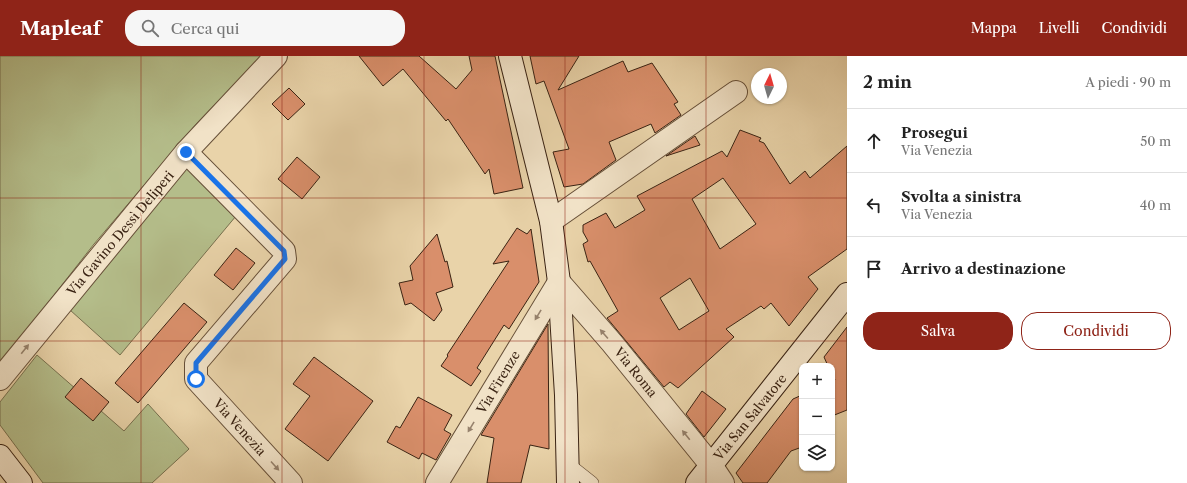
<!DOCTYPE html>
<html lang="it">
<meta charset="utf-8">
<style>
body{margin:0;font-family:"Libre Caslon Text",serif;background:#f6f6f6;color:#222}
.controls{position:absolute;right:12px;bottom:12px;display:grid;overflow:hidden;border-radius:8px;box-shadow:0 1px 3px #0004}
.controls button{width:36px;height:36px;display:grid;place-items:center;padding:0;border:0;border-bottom:1px solid #e0e0e0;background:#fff;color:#222;font:20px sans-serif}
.compass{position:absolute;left:751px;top:12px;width:36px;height:36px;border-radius:50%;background:#fff;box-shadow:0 1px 3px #0004;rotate:5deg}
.stop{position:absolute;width:12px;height:12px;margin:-9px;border:3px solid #1a73e8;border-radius:50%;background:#fff}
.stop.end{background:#1a73e8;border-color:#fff;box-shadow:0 1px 4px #0008}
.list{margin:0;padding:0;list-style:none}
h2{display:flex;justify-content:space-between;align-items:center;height:52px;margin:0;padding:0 16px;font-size:17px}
h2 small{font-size:13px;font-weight:400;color:#767676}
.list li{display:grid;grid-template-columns:26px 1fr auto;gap:12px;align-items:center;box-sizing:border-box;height:64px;padding:0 16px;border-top:1px solid #e0e0e0}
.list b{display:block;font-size:15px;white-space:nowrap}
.list p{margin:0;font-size:13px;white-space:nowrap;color:#767676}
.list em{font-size:13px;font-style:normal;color:#767676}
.actions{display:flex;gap:8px;padding:12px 16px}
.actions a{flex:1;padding:9px 0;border:1px solid #8f2418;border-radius:16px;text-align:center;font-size:14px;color:#8f2418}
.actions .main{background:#8f2418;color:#fff}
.icon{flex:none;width:22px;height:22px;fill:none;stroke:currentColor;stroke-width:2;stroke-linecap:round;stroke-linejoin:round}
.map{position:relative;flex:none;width:847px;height:427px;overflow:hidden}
header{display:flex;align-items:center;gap:24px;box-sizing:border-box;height:56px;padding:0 20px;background:#8f2418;color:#fff}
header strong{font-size:19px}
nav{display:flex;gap:22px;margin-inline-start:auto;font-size:14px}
.search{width:280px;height:36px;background:#f6f6f6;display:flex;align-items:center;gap:10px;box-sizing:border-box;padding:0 14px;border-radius:16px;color:#767676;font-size:15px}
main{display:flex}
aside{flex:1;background:#fff}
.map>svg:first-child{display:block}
.green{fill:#b4bd8a;stroke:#77704e}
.building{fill:#d98f6b;stroke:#3a2313;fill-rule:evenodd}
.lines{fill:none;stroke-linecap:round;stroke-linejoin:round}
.lane-casing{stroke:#664f38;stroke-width:14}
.street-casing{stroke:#664f38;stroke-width:24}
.secondary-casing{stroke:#3a2313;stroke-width:24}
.lane{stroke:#f1e2c7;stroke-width:13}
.street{stroke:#f1e2c7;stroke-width:22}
.secondary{stroke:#f1e2c7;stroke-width:22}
.oneway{fill:#96826d}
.route{stroke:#1a73e8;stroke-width:5}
.grid{fill:none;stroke:#8f2418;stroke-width:1;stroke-opacity:0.55}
.labels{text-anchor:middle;stroke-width:3;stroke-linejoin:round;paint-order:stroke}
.street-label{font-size:13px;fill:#3a2313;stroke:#f1e2c7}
</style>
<header>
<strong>Mapleaf</strong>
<div class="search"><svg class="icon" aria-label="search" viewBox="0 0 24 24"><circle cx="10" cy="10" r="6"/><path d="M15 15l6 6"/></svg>Cerca qui</div>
<nav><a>Mappa</a><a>Livelli</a><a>Condividi</a></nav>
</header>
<main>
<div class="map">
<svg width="847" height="427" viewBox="0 0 847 427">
<rect width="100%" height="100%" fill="#e9d3a9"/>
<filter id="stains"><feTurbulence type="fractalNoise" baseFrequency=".005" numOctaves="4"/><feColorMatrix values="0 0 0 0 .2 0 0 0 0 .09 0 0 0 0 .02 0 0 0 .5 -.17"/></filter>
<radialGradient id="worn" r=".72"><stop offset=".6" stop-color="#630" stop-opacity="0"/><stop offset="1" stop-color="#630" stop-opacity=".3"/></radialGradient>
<!-- green -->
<g class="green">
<path d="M0,0H262L197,67L94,188L0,308Z"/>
<path d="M185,111L236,160L120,299L70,254Z"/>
<path d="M37,299L124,375L148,348L189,393L152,427H43L0,369V346Z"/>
</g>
<!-- building -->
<g class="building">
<path d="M359,0H419L456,33L472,14L469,0H495L523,132L494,138L489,113L485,118L448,63L446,65L403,13L383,30Z"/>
<path d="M530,0H579L558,34L623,5L628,16L652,7L678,46L674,48L681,59L655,77L651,68L609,86L616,104L583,128L564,131L553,96L569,93L544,25L536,28Z"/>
<path d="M289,32L305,48L288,64L272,48Z"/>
<path d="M740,74L761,82L759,85L764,87L790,128L805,115L810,122L847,90V193L808,221L818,233L789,270L771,247L764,253L761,250L726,273L734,281L678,332L670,326L664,331L607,262L618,255L590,205L588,206L583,188L588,185L583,176V169L606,157L615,172L645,154L637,140L722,95L727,101ZM723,122L756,168L720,193L692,143ZM690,222L709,255L679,274L660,242Z"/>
<path d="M695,80L700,89L666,100Z"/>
<path d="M297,101L320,121L302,143L278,123Z"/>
<path d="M517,172L527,178L531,173L539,226L509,273L504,269L477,312L481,315L471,330L441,310L448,300L447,299L509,205L493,208Z"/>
<path d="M437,178L445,206L447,205L453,231L436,237L442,254L434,265L411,247L405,249L399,227L413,224L410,210Z"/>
<path d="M236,192L255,207L233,234L214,219Z"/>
<path d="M184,247L207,266L138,347L115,327Z"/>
<path d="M548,268L549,393L530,389L521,427H487L494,382L481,379Z"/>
<path d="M847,271V354L832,360V325L835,324L832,318V310H828L824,301Z"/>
<path d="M314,301L373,345L328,405L285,373L310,340L293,328Z"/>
<path d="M81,322L109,346L93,365L65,341Z"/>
<path d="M702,335L726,353L704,381L686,358Z"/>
<path d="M802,339V391L791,395L767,427H743L736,417L793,343Z"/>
<path d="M418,341L452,359L444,374L451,378L436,404L422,397L419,403L387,386L396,370L400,372Z"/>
</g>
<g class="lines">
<!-- lane casing -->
<g class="lane-casing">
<path id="lane" d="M568,408L592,427"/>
</g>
<!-- street casing -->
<g class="street-casing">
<g id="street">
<path d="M186,96L284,195L285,203L196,307V323L291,427"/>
<path d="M551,165L736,36"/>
<path d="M0,323L186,96L276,0"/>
<path d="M437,427L559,226L612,287L711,409L723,427"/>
</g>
</g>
<!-- secondary casing -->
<g class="secondary-casing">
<g id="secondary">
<path d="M510,0L551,165L559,226L566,339L568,427"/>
<path d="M0,400L21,427"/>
<path d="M697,427L847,238"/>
</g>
</g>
<!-- lane -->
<use href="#lane" class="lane"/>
<!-- street -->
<use href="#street" class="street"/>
<!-- secondary -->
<use href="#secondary" class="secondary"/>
</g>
<!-- one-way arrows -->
<defs><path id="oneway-solid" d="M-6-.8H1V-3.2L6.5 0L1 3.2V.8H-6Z"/></defs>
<g class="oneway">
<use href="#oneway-solid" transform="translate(538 259) rotate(121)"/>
<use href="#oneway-solid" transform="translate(604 278) rotate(-131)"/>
<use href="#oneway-solid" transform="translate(25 293) rotate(-51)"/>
<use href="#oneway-solid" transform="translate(471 371) rotate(121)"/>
<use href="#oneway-solid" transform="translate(686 379) rotate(-129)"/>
<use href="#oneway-solid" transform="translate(275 410) rotate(48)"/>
</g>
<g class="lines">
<!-- route -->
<path class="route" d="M186,96L284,195L285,203L196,307V323"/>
</g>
<!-- grid -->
<path class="grid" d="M141,0V427M282,0V427M424,0V427M565,0V427M706,0V427M0,142H847M0,285H847"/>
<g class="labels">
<!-- street labels -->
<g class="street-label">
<text transform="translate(120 177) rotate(-50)" y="5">Via Gavino Dessì Deliperi</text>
<text transform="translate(636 316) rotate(51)" y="5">Via Roma</text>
<text transform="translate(498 326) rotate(-59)" y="5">Via Firenze</text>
<text transform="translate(750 361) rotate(-51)" y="5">Via San Salvatore</text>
<text transform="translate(240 371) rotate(48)" y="5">Via Venezia</text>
</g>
</g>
<rect width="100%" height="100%" filter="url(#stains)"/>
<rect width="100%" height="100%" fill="url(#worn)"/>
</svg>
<div class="controls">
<button>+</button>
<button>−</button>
<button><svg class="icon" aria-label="layers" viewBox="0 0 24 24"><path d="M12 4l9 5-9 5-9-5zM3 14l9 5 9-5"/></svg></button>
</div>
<svg class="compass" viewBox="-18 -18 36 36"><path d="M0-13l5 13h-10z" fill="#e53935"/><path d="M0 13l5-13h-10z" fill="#767676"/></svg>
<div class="stop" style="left:196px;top:323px"></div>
<div class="stop end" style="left:186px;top:96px"></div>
</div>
<aside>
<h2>2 min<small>A piedi · 90 m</small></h2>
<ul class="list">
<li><svg class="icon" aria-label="ahead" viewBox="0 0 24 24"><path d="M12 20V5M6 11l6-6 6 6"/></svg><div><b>Prosegui</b><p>Via Venezia</p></div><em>50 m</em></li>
<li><svg class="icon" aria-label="left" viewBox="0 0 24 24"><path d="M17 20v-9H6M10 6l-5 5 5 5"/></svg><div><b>Svolta a sinistra</b><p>Via Venezia</p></div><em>40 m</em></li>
<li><svg class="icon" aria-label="arrive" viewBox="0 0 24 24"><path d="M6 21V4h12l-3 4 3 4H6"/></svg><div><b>Arrivo a destinazione</b></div></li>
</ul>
<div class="actions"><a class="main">Salva</a><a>Condividi</a></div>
</aside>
</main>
